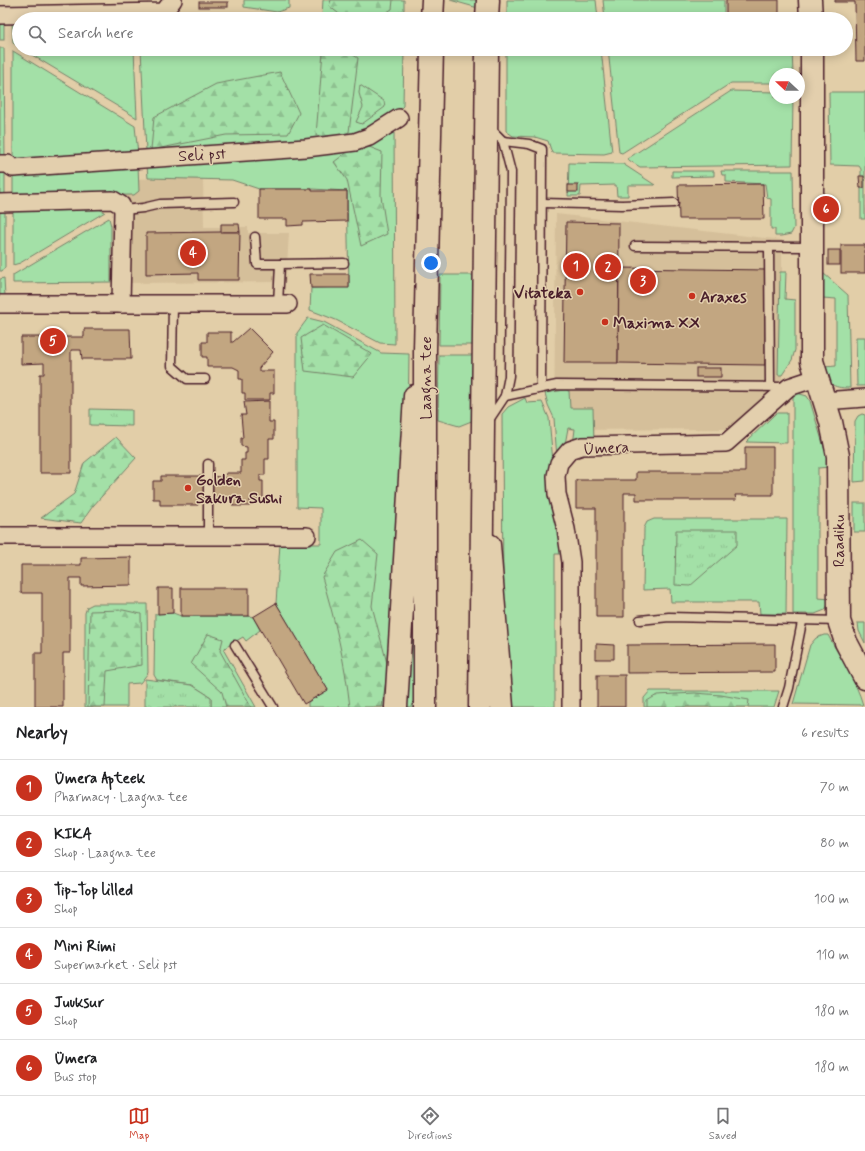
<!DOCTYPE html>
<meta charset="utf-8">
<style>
body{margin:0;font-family:Mynerve,sans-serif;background:#f6f6f6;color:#202124}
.compass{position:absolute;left:769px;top:68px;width:36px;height:36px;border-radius:50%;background:#fff;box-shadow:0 2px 10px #0003;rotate:292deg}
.you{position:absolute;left:431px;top:263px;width:14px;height:14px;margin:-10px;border:3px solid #fff;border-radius:50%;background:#1a73e8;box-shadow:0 0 0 6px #1a73e833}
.badge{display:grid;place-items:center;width:26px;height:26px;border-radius:50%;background:#c8321e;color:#fff;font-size:13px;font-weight:700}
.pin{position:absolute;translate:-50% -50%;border:2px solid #fff;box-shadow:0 1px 4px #0006}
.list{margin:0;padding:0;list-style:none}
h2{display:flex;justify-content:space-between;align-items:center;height:52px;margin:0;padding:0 16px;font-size:17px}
h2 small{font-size:13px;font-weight:400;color:#757577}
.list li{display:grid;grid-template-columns:26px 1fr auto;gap:12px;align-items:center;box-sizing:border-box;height:56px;padding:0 16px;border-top:1px solid #e0e0e0}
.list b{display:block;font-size:15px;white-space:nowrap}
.list p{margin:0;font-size:13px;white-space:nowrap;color:#757577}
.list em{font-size:13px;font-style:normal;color:#757577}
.icon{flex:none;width:22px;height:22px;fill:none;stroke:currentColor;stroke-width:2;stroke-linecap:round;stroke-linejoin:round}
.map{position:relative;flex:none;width:865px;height:707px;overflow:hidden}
.search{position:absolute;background:#fff;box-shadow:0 2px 10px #0003;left:12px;right:12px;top:12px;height:44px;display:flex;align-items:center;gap:10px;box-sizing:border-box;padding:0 14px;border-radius:22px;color:#757577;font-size:15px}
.sheet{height:388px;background:#fff}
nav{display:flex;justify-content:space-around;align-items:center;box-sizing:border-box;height:56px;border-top:1px solid #e0e0e0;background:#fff;font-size:11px;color:#757577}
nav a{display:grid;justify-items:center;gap:2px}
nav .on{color:#c8321e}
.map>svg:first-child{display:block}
.built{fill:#d5bf9a}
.grass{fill:#a3e0a7;stroke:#768069}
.forest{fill:url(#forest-firs);stroke:#768069}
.park{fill:url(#park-tufts);stroke:#768069}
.building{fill:#c2a681;stroke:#4a1f2b}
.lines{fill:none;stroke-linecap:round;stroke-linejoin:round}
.lane-casing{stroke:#4a1f2b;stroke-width:11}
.street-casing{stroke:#4a1f2b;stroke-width:20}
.secondary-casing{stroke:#4a1f2b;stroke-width:25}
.primary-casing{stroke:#4a1f2b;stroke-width:25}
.lane{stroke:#e3cfad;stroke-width:8}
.street{stroke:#e3cfad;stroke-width:17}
.secondary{stroke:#e3cfad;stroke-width:22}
.primary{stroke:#e3cfad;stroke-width:22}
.poi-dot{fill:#c8321e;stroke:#e3cfad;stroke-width:1.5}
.labels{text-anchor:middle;stroke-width:3;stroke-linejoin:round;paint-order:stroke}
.street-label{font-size:16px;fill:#4a1f2b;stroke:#e3cfad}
.poi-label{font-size:16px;font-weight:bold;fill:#4a1f2b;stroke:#e3cfad;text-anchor:start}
</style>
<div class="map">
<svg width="865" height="707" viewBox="0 0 865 707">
<defs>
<pattern id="forest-firs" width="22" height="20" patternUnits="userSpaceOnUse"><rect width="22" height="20" fill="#a3e0a7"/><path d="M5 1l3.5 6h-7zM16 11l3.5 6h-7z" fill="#8ec090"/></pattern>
<pattern id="park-tufts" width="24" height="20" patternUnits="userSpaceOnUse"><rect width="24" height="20" fill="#a3e0a7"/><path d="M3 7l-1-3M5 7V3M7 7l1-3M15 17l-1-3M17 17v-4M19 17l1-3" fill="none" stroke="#8ec090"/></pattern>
</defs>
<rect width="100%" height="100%" fill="#e2cea8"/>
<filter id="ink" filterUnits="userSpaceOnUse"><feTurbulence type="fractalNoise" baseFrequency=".025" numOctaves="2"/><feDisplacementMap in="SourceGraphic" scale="8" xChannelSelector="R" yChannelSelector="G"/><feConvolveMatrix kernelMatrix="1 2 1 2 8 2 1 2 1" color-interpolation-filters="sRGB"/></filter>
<g filter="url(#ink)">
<!-- built -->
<g class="built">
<path d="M203,178L204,227H248V233H289L286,282L113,283V179Z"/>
<path d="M556,214L782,240V381L730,429L554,430Z"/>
</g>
<!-- grass -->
<g class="grass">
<path d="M244,0H289V8L277,12L244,7Z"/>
<path d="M323,0H404V10L383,19H331L322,17Z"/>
<path d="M450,0H478V8Z"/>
<path d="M507,0H596L598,19H507Z"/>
<path d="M603,0H724V19H605Z"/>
<rect x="0" y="23" width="4" height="17"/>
<path d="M12,23H19V47L13,43Z"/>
<path d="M0,48H4L5,160H0Z"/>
<path d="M22,49H134L137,118Z"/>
<path d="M141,49H404L403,106L392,117L368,135L146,151Z"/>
<path d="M506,49H601L612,152L604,154L552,153L548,141L535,137L513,136L506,131Z"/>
<path d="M608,49H792L793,74H775V83H731L622,153L619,152Z"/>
<path d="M13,51L135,126L138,154L13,162Z"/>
<path d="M731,91L775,92V98H793L792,165L640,167L627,159Z"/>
<path d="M829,92H865V219H861V169L859,166L830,165Z"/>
<path d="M394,124L395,344L380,343L336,320L310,310L311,288L349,287L347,191L312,189H259L232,180L148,178L147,165L325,151Z"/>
<path d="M569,163L623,164L655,185H628V196H617L616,185L581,186L580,196H568Z"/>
<path d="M138,165L139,191L134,195L13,196V174Z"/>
<rect x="0" y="168" width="5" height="28"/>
<path d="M672,171H714V176L672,177Z"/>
<path d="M721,171H793L794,228L791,234L781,236H775V229H771V199L767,198L765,184L726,182V175H722Z"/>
<path d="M95,207L105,212L20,263L13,265V209Z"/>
<path d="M0,210H5V267L2,271H0Z"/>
<path d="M109,218L111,226V282L13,283V275Z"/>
<path d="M780,272H786L785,299L795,300V350L792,360L782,375H778Z"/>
<path d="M823,273L848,295L850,388C830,388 830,384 824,367L836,366V299L823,298Z"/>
<path d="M440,275H475V345H439Z"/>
<path d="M4,278L5,296H0V279Z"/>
<path d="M308,318L324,322L381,353L409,354L408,430L389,707H308V702L328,690L276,603L280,544H321V508L297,507V333Z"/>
<path d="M856,337H865V386H857Z"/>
<path d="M439,355H474V420L459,426L438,420Z"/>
<path d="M565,390L569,391L570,408H593L594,442L573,445L575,429L568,428L564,450L557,459L554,418L548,405L545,393Z"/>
<path d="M797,393L807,396L810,401L830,467L818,468V598L831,599L825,610L815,614H793V395Z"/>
<path d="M525,398L527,403L542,402L549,418L553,462L566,554H555V707H509L503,603L502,414L508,407Z"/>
<path d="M776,413H787V443L746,442Z"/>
<path d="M862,414L865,415V481L854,482L855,421L858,416Z"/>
<rect x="854" y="503" width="11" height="29"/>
<path d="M654,519H787L786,614H760L759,602H671L670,589L643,590L644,528L647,522Z"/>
<path d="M415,562V707H405Z"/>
<path d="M93,604H147L148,673L140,683L127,684V707H85V613L87,607Z"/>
<path d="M173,613L181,616H249L253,617L260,630L246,641L243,637L223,649L256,707H211V697L192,685L157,680L154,675L155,614Z"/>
<path d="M858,623H865V643L859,631Z"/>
<path d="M824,635H828C840,658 856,680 863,705L793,704L810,645L816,638Z"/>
<path d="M650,691H779L774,707H644V698Z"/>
</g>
<!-- forest -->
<g class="forest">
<path d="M331,0H393L392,9L377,18L343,17L329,6Z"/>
<path d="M332,49H344L358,58L349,132L334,139L316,135L323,52Z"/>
<path d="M280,72L299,113L288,134L226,135L151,150L154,117L216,84Z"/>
<path d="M360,85L384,101L385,107L362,124L356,122L363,107L359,93Z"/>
<path d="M359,143L382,152L381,196L387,234L361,246L347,180L334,162Z"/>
<path d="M323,325L372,354L353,377L305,371L301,338Z"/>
<path d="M116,437L136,458L93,506L81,523L41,518L74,494L84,463Z"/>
<path d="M362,540L378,554L372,606L388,667L382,707H350C345,662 335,620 322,577L337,552Z"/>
<path d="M123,610L141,614L142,665L107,671L105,707H88L90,611Z"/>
<path d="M208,634L223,639L220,651L251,707H226L222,692L191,664Z"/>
<path d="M695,693L721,695L749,700L748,707H647V701L657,695Z"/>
</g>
<!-- park -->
<g class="park">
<path d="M90,409L132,410V426L90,425Z"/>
<path d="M676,530H737V545L690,586L675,585Z"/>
<path d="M145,679L192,685L211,697V707H145Z"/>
</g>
<!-- building -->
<g class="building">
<rect x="726" y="0" width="53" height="19"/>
<path d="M835,0H865V61H856L855,2H835Z"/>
<rect x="199" y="2" width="29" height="5"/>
<path d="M859,176H864V188H860Z"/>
<path d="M763,184L764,219H679L678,185Z"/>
<rect x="568" y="185" width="10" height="7"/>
<path d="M259,189H312V191H347V221L303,222V225L287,226V219H259Z"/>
<path d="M566,222L619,223L618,363H564Z"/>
<path d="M221,224H239L240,232H221Z"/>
<path d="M221,232H240L239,280H198V273L146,274V233Z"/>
<rect x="841" y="245" width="24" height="28"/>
<rect x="828" y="250" width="12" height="15"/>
<path d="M619,268L766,270L765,365L618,363Z"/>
<path d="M310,274H349V288H311Z"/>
<path d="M249,328L273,352L259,368V371H274V393H270V400H245V393H242V379H239V370L233,367H207V357H202V342H207V332H231V342H233Z"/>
<path d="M84,329H130L131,359H82L81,350H71V473H40V374H44V363L21,364V337H84Z"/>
<rect x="696" y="368" width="25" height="9"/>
<path d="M269,401V422H274V439H269V459H265V475H260V481H263V500H250V506H233V500H227V498H213L212,476L225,478L226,473H241V460H245V453H247V447L241,446V438H243L241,415H246L244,402Z"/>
<path d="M745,447H773V495H735L736,500H636V493H624V617H596V508H576V480H636V472H745Z"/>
<path d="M161,476H204V498H198V505H160V499H153V481H161Z"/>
<path d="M131,557V585L81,586V578H70V653H63V707H35V653H42V593H21V565H81V558Z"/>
<path d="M158,588H173V613L158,614Z"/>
<rect x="181" y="588" width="68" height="28"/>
<path d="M276,603L328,690L304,704L253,617Z"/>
<path d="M596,644L614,645V659H596Z"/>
<path d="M775,644V672L627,673V645Z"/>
<rect x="597" y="675" width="28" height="32"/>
</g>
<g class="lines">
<!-- lane casing -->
<g class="lane-casing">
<g id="lane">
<path d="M503,141L529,144L542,149L541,388"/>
<path d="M543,203L622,205L674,203"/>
<path d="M123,210L143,208L160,204L234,202"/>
<path d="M255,237L257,264H280"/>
<path d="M635,246L811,247"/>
<path d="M769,247L770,386"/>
<path d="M173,304L172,366L187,379H205"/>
<path d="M278,304L280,264L344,263"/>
<path d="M505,396L557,385L786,387"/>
<path d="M489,420L505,396L509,376L511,172L503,141L489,127"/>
<path d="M208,464V536"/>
<path d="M640,620L669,617L839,621"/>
<path d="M235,645L273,707"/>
<path d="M783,707L789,688L802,622"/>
</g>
</g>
<!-- street casing -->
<g class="street-casing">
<g id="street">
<path d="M0,15L164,12L173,0"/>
<path d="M0,164H8L13,168L306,148L355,142L369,137L399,118"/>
<path d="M0,203L113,200L121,205L123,210L121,304"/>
<path d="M0,304H288"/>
<path d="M823,401L865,398"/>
<path d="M0,536H307"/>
<path d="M571,707V562L566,529L557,494L556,476L559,463L570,450L582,446L726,443L789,387L816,378"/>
</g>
</g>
<!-- secondary casing -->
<g class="secondary-casing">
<g id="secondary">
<path d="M810,0L811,19"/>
<path d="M812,49V361L831,422L838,456L839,621L846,642L865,678"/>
<path d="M489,545L502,707"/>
<path d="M396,707L415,396"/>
</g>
</g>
<!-- primary casing -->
<g class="primary-casing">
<g id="primary">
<path d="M432,19L433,0"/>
<path d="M487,19L488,0"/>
<path d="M425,707V350L432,49"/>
<path d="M480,707L487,49"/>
</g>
</g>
<!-- lane -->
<use href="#lane" class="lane"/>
<!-- street -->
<use href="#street" class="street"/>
<!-- secondary -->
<use href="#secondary" class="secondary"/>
<!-- primary -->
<use href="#primary" class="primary"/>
</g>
</g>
<!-- markers -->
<g class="poi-dot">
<circle cx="580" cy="292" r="4"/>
<circle cx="692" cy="296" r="4"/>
<circle cx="605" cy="322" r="4"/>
<circle cx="188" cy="488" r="4"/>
</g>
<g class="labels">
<!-- street labels -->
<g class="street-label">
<text transform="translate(202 154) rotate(-3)" y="6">Seli pst</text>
<text transform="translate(425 378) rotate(-90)" y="6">Laagna tee</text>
<text transform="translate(606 447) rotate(-3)" y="6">Ümera</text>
<text transform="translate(838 541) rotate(-90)" y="6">Raadiku</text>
</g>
<!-- poi labels -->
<g class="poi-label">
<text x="572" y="298" text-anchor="end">Vitateka</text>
<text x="700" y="302">Araxes</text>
<text x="613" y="328">Maxima XX</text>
<text x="196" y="485">Golden<tspan x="196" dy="18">Sakura Sushi</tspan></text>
</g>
</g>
</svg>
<svg class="compass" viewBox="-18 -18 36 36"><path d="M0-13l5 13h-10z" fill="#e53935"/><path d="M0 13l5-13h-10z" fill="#757577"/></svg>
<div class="you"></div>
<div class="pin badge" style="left:576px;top:266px">1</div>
<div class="pin badge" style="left:608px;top:267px">2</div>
<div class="pin badge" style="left:643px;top:281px">3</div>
<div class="pin badge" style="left:193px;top:253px">4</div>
<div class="pin badge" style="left:53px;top:341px">5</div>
<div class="pin badge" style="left:826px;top:209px">6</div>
<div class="search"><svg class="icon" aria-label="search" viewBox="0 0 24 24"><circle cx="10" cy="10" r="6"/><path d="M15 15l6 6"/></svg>Search here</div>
</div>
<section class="sheet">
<h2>Nearby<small>6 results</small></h2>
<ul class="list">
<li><span class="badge">1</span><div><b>Ümera Apteek</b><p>Pharmacy · Laagna tee</p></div><em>70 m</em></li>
<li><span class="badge">2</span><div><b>KIKA</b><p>Shop · Laagna tee</p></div><em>80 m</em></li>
<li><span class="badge">3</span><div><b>Tip-Top lilled</b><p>Shop</p></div><em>100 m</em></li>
<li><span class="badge">4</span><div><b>Mini Rimi</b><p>Supermarket · Seli pst</p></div><em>110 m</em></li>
<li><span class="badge">5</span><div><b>Juuksur</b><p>Shop</p></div><em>180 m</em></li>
<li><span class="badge">6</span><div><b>Ümera</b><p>Bus stop</p></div><em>180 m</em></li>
</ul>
</section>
<nav>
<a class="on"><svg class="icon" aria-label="map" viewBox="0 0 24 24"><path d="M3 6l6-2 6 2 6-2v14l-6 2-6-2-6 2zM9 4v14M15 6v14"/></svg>Map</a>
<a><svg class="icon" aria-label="directions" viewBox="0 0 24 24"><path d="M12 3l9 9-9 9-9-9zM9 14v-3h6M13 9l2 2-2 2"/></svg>Directions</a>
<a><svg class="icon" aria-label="saved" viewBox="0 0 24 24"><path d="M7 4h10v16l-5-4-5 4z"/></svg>Saved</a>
</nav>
